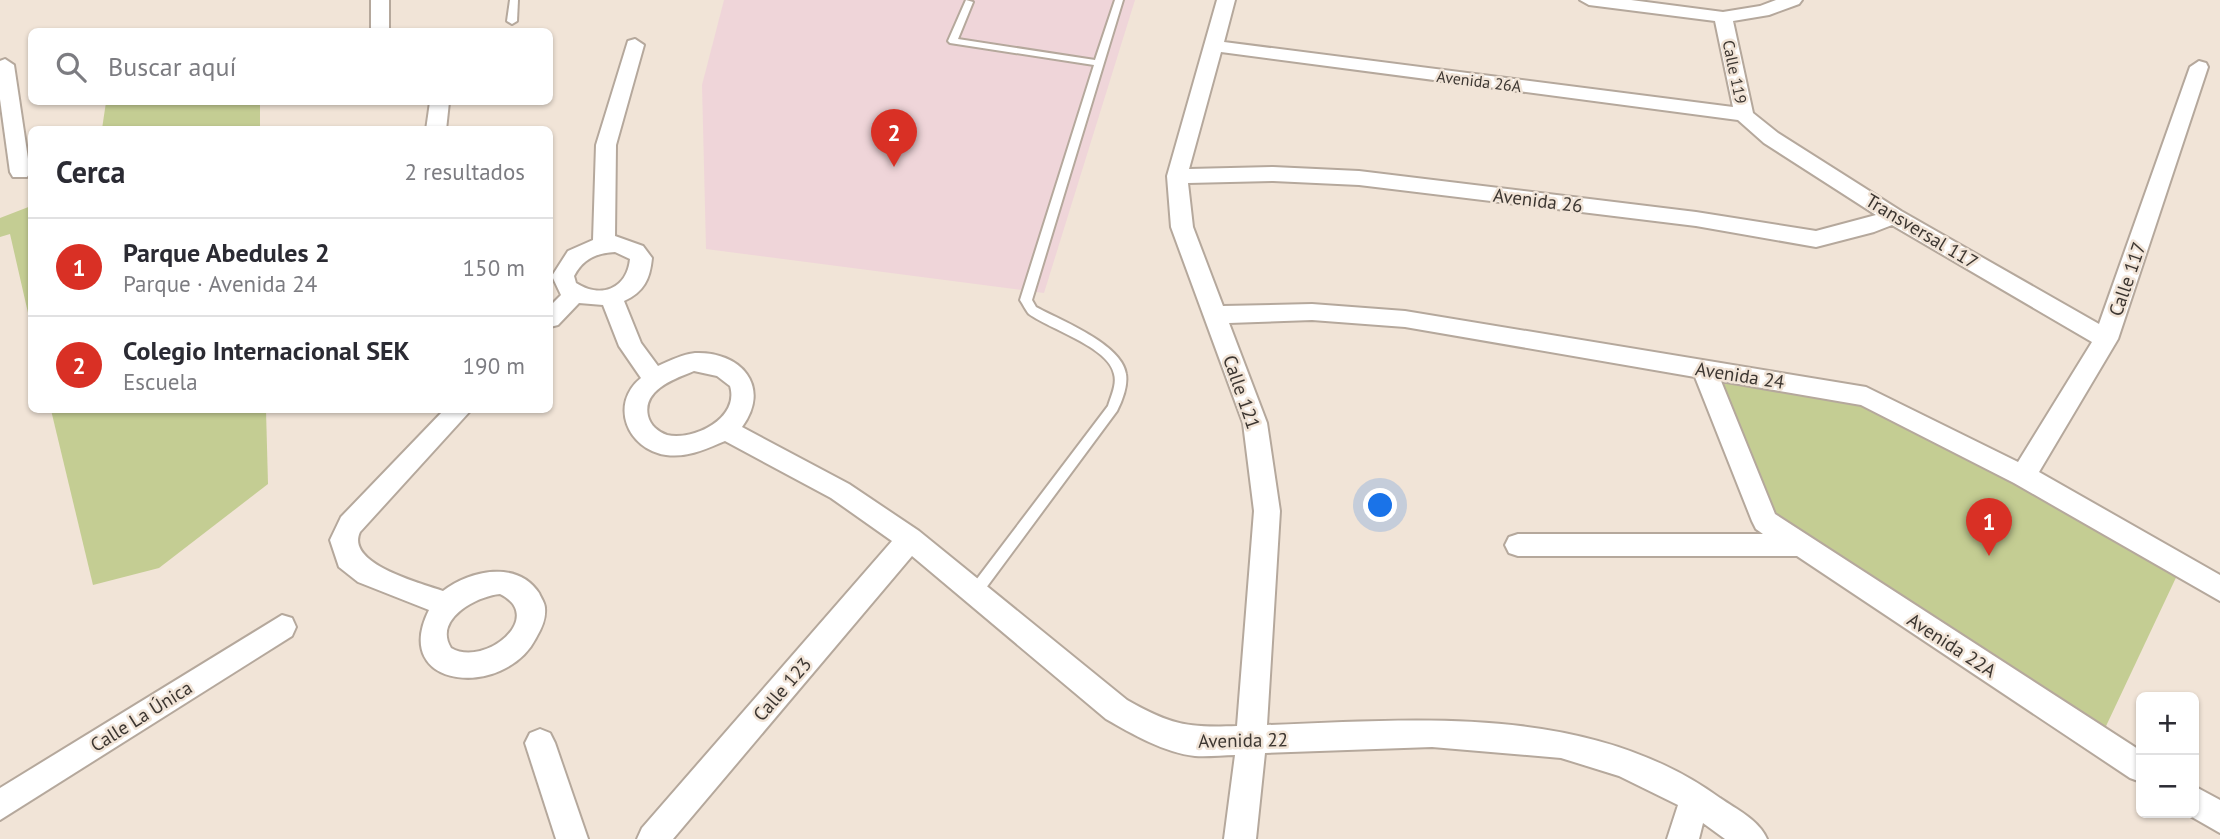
<!DOCTYPE html>
<html lang="es">
<meta charset="utf-8">
<style>
body{margin:0;font-family:"PT Sans",sans-serif;background:#f7f7f7;color:#2b2b33}
.controls{position:absolute;right:21px;bottom:21px;display:grid;overflow:hidden;border-radius:10px;box-shadow:0 2px 5px #0004}
.controls button{width:63px;height:63px;display:grid;place-items:center;padding:0;border:0;border-bottom:2px solid #e1e1e2;background:#fff;color:#2b2b33;font:35px sans-serif}
.you{position:absolute;left:1381px;top:506px;width:24px;height:24px;margin:-18px;border:5px solid #fff;border-radius:50%;background:#1a73e8;box-shadow:0 0 0 10px #1a73e833}
.badge{display:grid;place-items:center;width:46px;height:46px;border-radius:50%;background:#d93025;color:#fff;font-size:23px;font-weight:700}
.pin{position:absolute;translate:-50% -58px;filter:drop-shadow(0 2px 4px #0008)}
.pin::after{content:'';position:absolute;top:37px;width:24px;height:21px;background:inherit;clip-path:polygon(0 0,100% 0,50% 100%)}
.list{margin:0;padding:0;list-style:none}
h2{display:flex;justify-content:space-between;align-items:center;height:91px;margin:0;padding:0 28px;font-size:30px}
h2 small{font-size:23px;font-weight:400;color:#7c7c81}
.list li{display:grid;grid-template-columns:46px 1fr auto;gap:21px;align-items:center;box-sizing:border-box;height:98px;padding:0 28px;border-top:2px solid #e1e1e2}
.list b{display:block;font-size:26px;white-space:nowrap}
.list p{margin:0;font-size:23px;white-space:nowrap;color:#7c7c81}
.list em{font-size:23px;font-style:normal;color:#7c7c81}
.icon{flex:none;width:38px;height:38px;fill:none;stroke:currentColor;stroke-width:2;stroke-linecap:round;stroke-linejoin:round}
.map{position:relative;flex:none;width:2220px;height:839px;overflow:hidden}
.search{position:absolute;background:#fff;box-shadow:0 2px 5px #0004;left:28px;top:28px;width:525px;height:77px;display:flex;align-items:center;gap:18px;box-sizing:border-box;padding:0 24px;border-radius:10px;color:#7c7c81;font-size:26px}
.panel{position:absolute;background:#fff;box-shadow:0 2px 5px #0004;left:28px;top:126px;width:525px;height:287px;border-radius:10px}
.map>svg:first-child{display:block}
.education{fill:#efd5d9}
.green{fill:#c4cd93}
.lines{fill:none;stroke-linecap:round;stroke-linejoin:round}
.service-casing{stroke:#b5a89c;stroke-width:4}
.minor-casing{stroke:#b5a89c;stroke-width:4}
.service{fill:#fff;fill-rule:evenodd}
.minor{fill:#fff;fill-rule:evenodd}
.labels{text-anchor:middle;stroke-width:5;stroke-linejoin:round;paint-order:stroke}
.far-street-label{font-size:16px;fill:#3c3631;stroke:#f1e4d7}
.street-label{font-size:19px;fill:#3c3631;stroke:#f1e4d7}
</style>
<div class="map">
<svg width="2220" height="839" viewBox="0 0 2220 839">
<rect width="100%" height="100%" fill="#f1e4d7"/>
<!-- education -->
<path class="education" d="M724,0H1135L1044,293L706,249L702,85Z"/>
<!-- green -->
<g class="green">
<path d="M106,102H260V129H102Z"/>
<path d="M31,206V326L10,234L0,237V218Z"/>
<path d="M1704,368L1866,396L2181,567L2099,741L1765,521Z"/>
<path d="M51,410H266L268,484L159,568L93,585Z"/>
</g>
<g class="lines">
<!-- service casing -->
<g class="service-casing">
<g id="service">
<path d="M510,0H518L517,21L512,24L507,21Z"/>
<path d="M966,0L973,2L958,39L1095,60L1115,0H1123L1032,300L1036,307C1060,320 1122,344 1126,374C1128,386 1122,401 1117,411L980,596L975,598L970,596L968,592L970,588L1108,406C1111,396 1117,384 1114,374C1109,347 1049,329 1029,314C1026,311 1023,304 1020,300L1094,65L950,43L948,41Z"/>
</g>
</g>
<!-- minor casing -->
<g class="minor-casing">
<g id="minor">
<rect x="371" y="0" width="18" height="32"/>
<path d="M1217,0H1235L1224,42L1733,107L1715,21L1589,5L1580,0H1631L1723,12L1760,6L1776,0H1802L1799,4L1769,15L1733,21L1753,113L1778,133L1901,211L2099,324L2190,67L2199,61L2206,63L2208,67L2118,339L2039,472L2220,575V601L2014,483L1861,405L1721,381L1775,514L2141,751V782L2130,778L1797,556H1518L1509,553L1505,545L1509,537L1518,534H1763L1756,529L1752,521L1695,377L1405,327L1312,320L1229,323L1267,423L1280,511L1267,725C1419,720 1589,703 1720,798C1736,809 1759,820 1767,839H1725L1703,823L1699,839H1667L1678,805L1619,776L1561,758L1432,747L1265,753L1256,839H1224L1235,755C1222,755 1208,757 1195,756C1165,753 1132,734 1106,719L912,556L673,839H637L642,828L892,541L831,498L725,441C706,449 687,458 666,455C627,449 609,404 641,378L619,346L603,305L579,303L558,325L550,327V306L561,295L552,276L568,251L593,240L596,145L628,41L635,39L644,45L616,145L615,236L643,246L652,258C650,279 644,292 624,301L641,343L658,366C669,361 683,354 695,353C740,351 772,386 742,427L849,484L919,531L1127,700C1171,725 1188,728 1237,726L1254,511L1243,423L1171,227L1167,176ZM1221,52L1738,120L1764,143L1876,215L1816,231L1696,212L1359,171L1273,167L1189,169ZM1273,181L1359,185L1696,226L1816,247L1874,232L1892,225L2092,342L2018,462L1866,387L1405,311L1312,304L1223,306L1193,227L1188,183ZM615,252L630,259C627,289 601,299 576,283L574,276C583,259 596,253 615,252ZM694,371L717,376L730,386C740,418 694,441 667,435C658,432 650,425 648,416C642,390 674,379 694,371Z"/>
<path d="M5,59L14,65L30,172L27,177H13L10,172L0,99V61Z"/>
<path d="M430,102H449L446,130H426Z"/>
<path d="M444,410H471L360,532C345,564 421,583 443,591C470,570 517,560 539,593C541,598 545,603 545,608C546,619 542,628 536,638C505,699 389,690 429,610L358,582L339,567L330,540L341,517ZM500,594C547,617 484,668 451,648C433,619 477,596 500,594Z"/>
<path d="M282,615L292,618L296,627L292,636L0,820V788Z"/>
<path d="M540,729L550,733L555,743L588,839H556L525,743L530,733Z"/>
<path d="M2194,786L2220,800V833L2185,813H2194Z"/>
</g>
</g>
<!-- service -->
<use href="#service" class="service"/>
<!-- minor -->
<use href="#minor" class="minor"/>
</g>
<g class="labels">
<!-- far-street labels -->
<g class="far-street-label">
<text transform="translate(1735 72) rotate(78)" y="6">Calle 119</text>
<text transform="translate(1479 81) rotate(7)" y="6">Avenida 26A</text>
</g>
<!-- street labels -->
<g class="street-label">
<text transform="translate(1538 200) rotate(7)" y="7">Avenida 26</text>
<text transform="translate(1922 231) rotate(31)" y="7">Transversal 117</text>
<text transform="translate(2127 279) rotate(-71)" y="7">Calle 117</text>
<text transform="translate(1740 375) rotate(9)" y="7">Avenida 24</text>
<text transform="translate(1242 392) rotate(71)" y="7">Calle 121</text>
<text transform="translate(1952 645) rotate(33)" y="7">Avenida 22A</text>
<text transform="translate(782 689) rotate(-49)" y="7">Calle 123</text>
<text transform="translate(141 716) rotate(-32)" y="7">Calle La Única</text>
<text transform="translate(1243 740) rotate(-1)" y="7">Avenida 22</text>
</g>
</g>
</svg>
<div class="controls">
<button>+</button>
<button>−</button>
</div>
<div class="you"></div>
<div class="pin badge" style="left:1989px;top:556px">1</div>
<div class="pin badge" style="left:894px;top:167px">2</div>
<div class="search"><svg class="icon" aria-label="search" viewBox="0 0 24 24"><circle cx="10" cy="10" r="6"/><path d="M15 15l6 6"/></svg>Buscar aquí</div>
<section class="panel">
<h2>Cerca<small>2 resultados</small></h2>
<ul class="list">
<li><span class="badge">1</span><div><b>Parque Abedules 2</b><p>Parque · Avenida 24</p></div><em>150 m</em></li>
<li><span class="badge">2</span><div><b>Colegio Internacional SEK</b><p>Escuela</p></div><em>190 m</em></li>
</ul>
</section>
</div>
